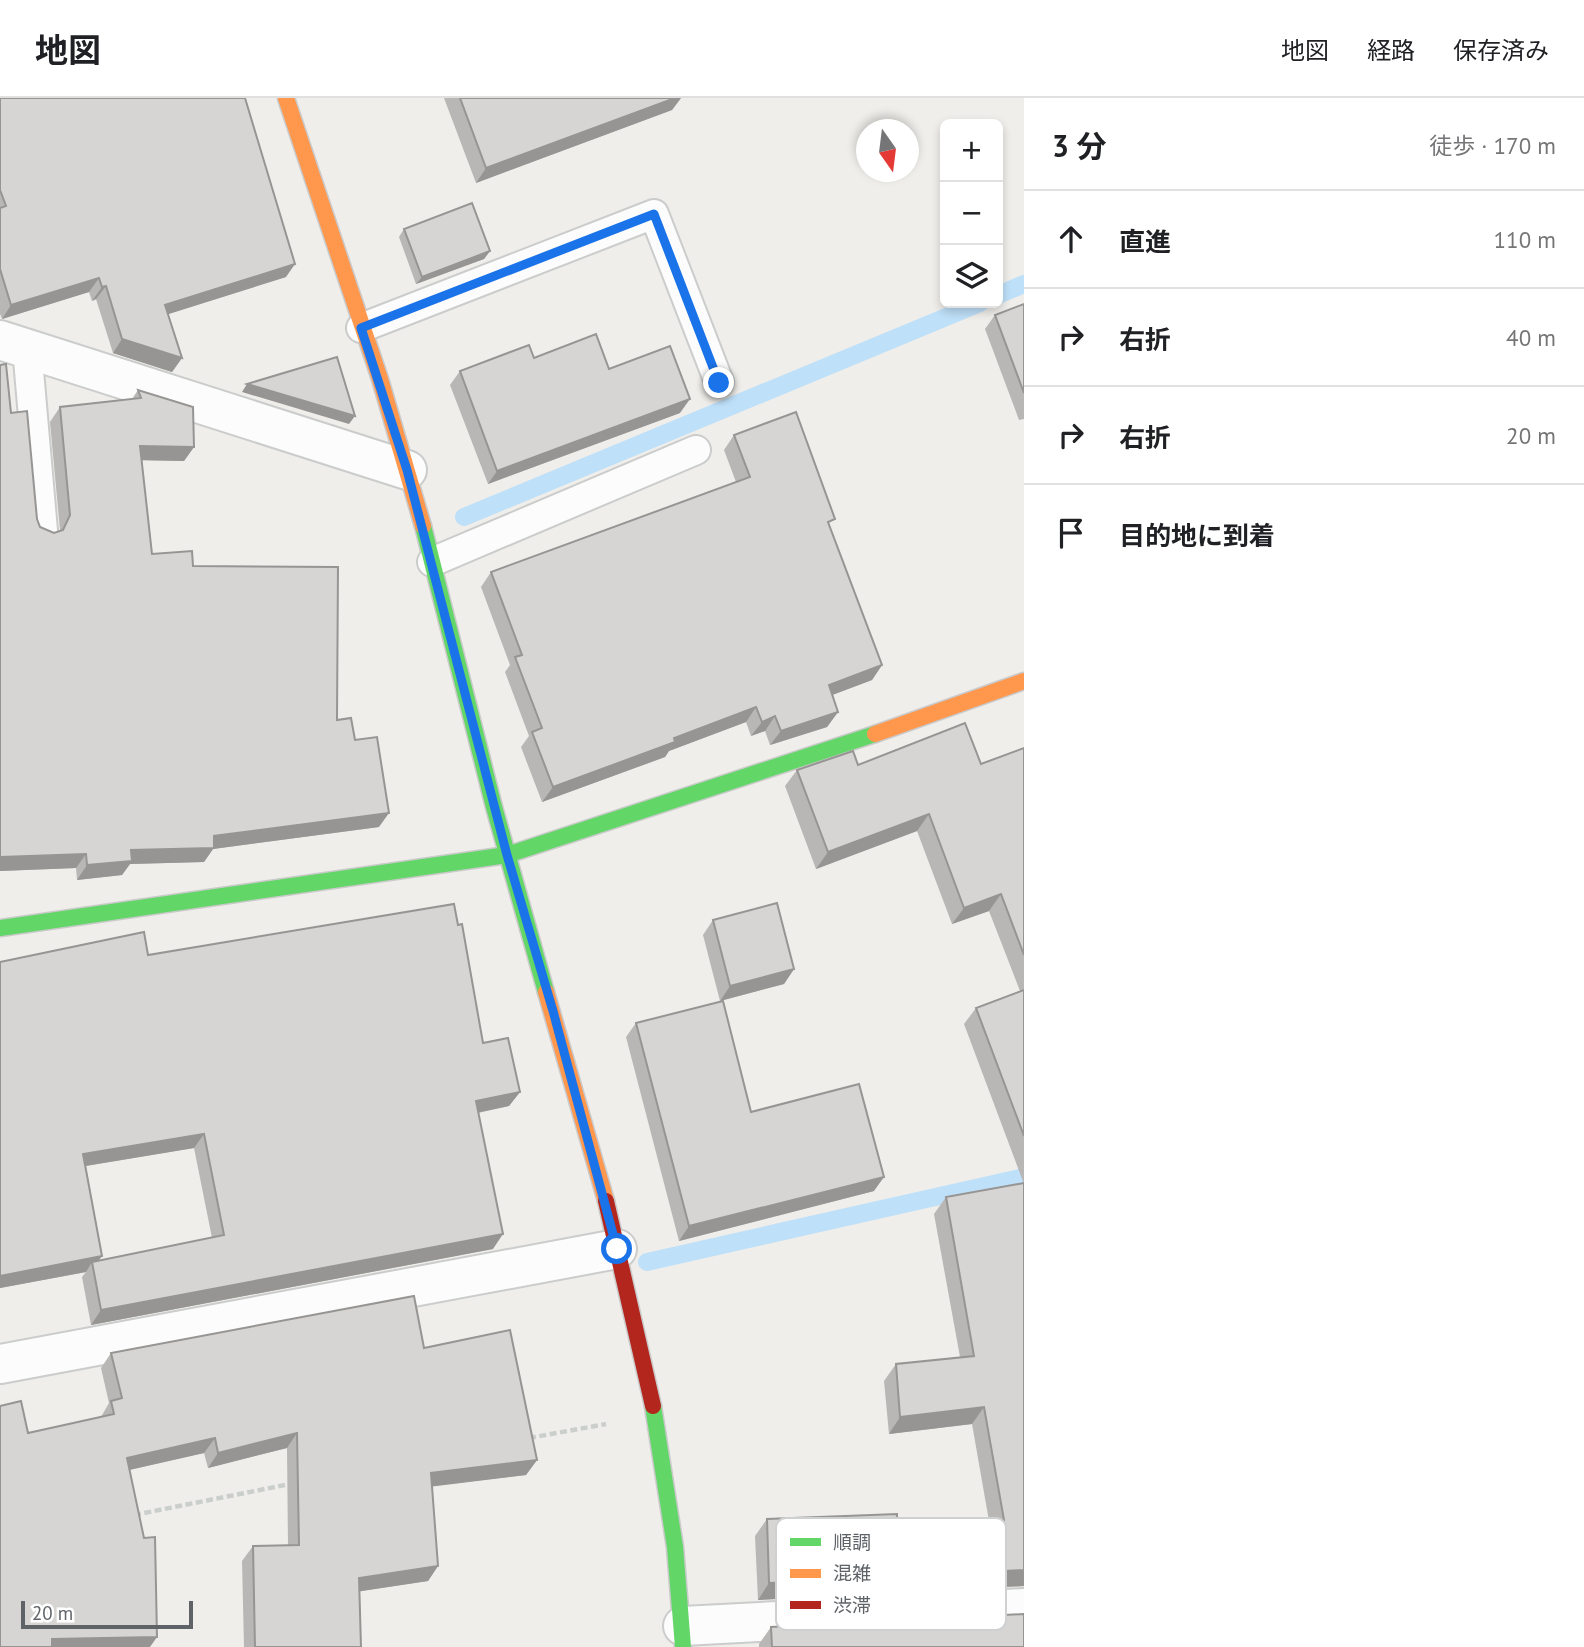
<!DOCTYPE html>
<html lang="ja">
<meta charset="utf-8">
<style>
body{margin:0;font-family:"PT Sans","Noto Sans JP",sans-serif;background:#f6f6f6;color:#202124}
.controls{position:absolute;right:21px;top:21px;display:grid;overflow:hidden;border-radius:10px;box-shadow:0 4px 10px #0003}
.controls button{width:63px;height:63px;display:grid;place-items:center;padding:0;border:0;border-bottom:2px solid #e0e0e0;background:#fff;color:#202124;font:35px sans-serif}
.compass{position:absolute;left:856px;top:21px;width:63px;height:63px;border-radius:50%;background:#fff;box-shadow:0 4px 10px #0003;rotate:166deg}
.scale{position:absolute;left:21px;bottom:18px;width:172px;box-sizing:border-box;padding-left:7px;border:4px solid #5f6368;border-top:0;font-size:19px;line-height:24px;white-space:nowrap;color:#5f6368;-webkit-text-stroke:5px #fff;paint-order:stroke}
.stop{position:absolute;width:21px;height:21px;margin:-16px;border:5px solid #1a73e8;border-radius:50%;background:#fff}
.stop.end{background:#1a73e8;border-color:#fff;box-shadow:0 2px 7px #0008}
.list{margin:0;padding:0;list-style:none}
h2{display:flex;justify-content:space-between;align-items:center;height:91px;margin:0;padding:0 28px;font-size:30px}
h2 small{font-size:23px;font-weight:400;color:#757577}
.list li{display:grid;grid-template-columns:46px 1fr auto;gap:21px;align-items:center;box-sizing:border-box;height:98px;padding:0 28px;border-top:2px solid #e0e0e0}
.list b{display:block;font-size:26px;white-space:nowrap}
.list em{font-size:23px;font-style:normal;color:#757577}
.icon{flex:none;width:38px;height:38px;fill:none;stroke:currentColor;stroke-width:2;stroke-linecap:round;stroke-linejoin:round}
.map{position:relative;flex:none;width:1024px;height:1549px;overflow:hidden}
header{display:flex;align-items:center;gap:42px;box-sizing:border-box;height:98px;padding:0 35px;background:#fff;border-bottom:2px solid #e0e0e0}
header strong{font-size:33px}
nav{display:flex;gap:38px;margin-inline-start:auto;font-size:24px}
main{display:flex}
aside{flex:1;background:#fff}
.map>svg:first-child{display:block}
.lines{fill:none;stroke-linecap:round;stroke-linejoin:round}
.stream{stroke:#bfe0f9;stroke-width:18}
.lane-casing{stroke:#cbcccc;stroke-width:32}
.street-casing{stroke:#cbcccc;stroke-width:42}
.fast-casing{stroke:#cacacb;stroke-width:19}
.slow-casing{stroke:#cacacb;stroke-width:19}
.jam-casing{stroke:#cacacb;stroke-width:19}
.path{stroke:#cacfcc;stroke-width:4.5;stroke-dasharray:7 3.5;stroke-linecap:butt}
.lane{stroke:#fdfcfc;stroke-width:28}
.street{stroke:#fdfcfc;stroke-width:38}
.fast{stroke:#63d668;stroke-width:16}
.slow{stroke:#ff974d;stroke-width:16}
.jam{stroke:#b3261e;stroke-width:16}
.wall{fill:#b8b7b5;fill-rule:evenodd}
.shaded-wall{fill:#969594}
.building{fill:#d6d5d3;stroke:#969594;stroke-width:2}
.route{stroke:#1a73e8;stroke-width:9}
.key{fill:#fff;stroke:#cfd0d2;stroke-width:2}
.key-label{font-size:19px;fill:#5f6368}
</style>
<header>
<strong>地図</strong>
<nav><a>地図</a><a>経路</a><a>保存済み</a></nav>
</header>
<main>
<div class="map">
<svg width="1024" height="1549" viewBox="0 0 1024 1549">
<rect width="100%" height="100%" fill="#efeeea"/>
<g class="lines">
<!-- stream -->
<g class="stream">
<path d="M998,197L1024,186"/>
<path d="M464,419L980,205"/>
<path d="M647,1164L1024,1079"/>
</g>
<!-- lane casing -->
<g class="lane-casing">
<g id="lane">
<path d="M361,230L654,116L719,284"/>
<path d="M27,250L43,433"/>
<path d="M432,464L696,352"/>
</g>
</g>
<!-- street casing -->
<g class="street-casing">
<g id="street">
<path d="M0,242L407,372"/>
<path d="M0,1266L617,1151"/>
<path d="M683,1528L1024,1510"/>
</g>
</g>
<!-- fast casing -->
<g class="fast-casing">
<g id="fast">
<path d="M423,428L494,709L546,894"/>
<path d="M0,830L507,757L875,636"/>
<path d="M653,1308L675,1449L683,1549"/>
</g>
</g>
<!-- slow casing -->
<g class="slow-casing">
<g id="slow">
<path d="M286,0L380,281L423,428"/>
<path d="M875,636L1024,583"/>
<path d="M546,894L606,1103"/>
</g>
</g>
<!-- jam casing -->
<g class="jam-casing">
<path id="jam" d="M606,1103L653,1308"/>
</g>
<!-- path -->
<g class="path">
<path d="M529,1340L606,1326"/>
<path d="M134,1417L290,1386"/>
</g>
<!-- lane -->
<use href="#lane" class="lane"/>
<!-- street -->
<use href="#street" class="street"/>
<!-- fast -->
<use href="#fast" class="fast"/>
<!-- slow -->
<use href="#slow" class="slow"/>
<!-- jam -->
<use href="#jam" class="jam"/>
</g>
<!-- wall -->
<g class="wall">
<path d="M0,0L286,179L168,216L182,260L172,274L113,255L96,201L92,203L89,194L2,221L0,216Z"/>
<path d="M444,0H681L672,12L476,85Z"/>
<path d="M404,131L490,153L484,161L416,186L399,139Z"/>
<path d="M1024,206V321L1019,322L985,231L995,217Z"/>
<path d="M534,260L609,271L680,315L488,386L450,287L460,273Z"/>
<path d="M0,267L37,421L40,429L54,435L59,433L60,432L50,324L60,309L132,301L138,292L194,349L184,363L142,362L152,456L193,468L355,642L379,729L213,751L204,764L130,766L122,777L77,782L76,770L0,773Z"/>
<path d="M734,337L882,567L872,582L832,597L838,614L827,629L770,647L765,633L751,638L746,624L669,653L665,659L542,704L521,649L529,638L505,574L510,567L481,489L491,474L736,384L724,352Z"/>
<path d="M1024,650V1488L758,1502L755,1438L767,1421L897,1426L989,1423L972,1326L889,1336L884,1283L896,1266L960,1259L934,1116L946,1099L1024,1086L964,926L976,910L1020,893L989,813L952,826L917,733L816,771L785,688L797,672L858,667L981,666Z"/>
<path d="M713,822L794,871L784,886L720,903L703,837Z"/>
<path d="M458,827L483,945L520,994L509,1008L478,1015L493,1151L91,1227L82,1179L86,1174L0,1190V864L148,857ZM194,1050L212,1140L98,1163L102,1158L86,1068Z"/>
<path d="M636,925L751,1014L874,1093L679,1143L626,939Z"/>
<path d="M424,1250L537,1362L526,1377L432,1388L438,1468L428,1483L360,1493L361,1549H244L242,1463L253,1448H288L287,1350L208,1370L204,1355L129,1372L28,1335L101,1319L109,1305L101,1270L111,1255Z"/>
<path d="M771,1529L1024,1549H759V1546Z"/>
</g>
<!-- shaded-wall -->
<g class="shaded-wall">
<path d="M675,0H681L672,12L476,85L486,70Z"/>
<path d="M490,153L484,161L416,186L422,179Z"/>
<path d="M295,166L286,179L156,220L165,207Z"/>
<path d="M99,180L89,194L2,221L11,207Z"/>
<path d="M106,188L96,201L92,203L102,189Z"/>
<path d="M122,241L182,260L172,274L113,255Z"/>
<path d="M247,286L355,318L349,326L242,294Z"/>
<path d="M690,301L680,315L488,386L497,373Z"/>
<path d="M140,348L194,349L184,363L130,362Z"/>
<path d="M882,567L872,582L819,602L829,587Z"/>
<path d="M756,609L746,624L669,653L665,659L542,704L553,689L674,640Z"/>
<path d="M838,614L827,629L770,647L781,633Z"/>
<path d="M775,618L765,633L751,638L762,624Z"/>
<path d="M389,715L379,729L213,751L204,764L130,766L122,777L77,782L87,767L131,752L214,738Z"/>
<path d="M929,716L917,733L816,771L828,754Z"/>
<path d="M86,756L76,770L0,773V759Z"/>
<path d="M1001,796L989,813L952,826L964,810Z"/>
<path d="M794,871L784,886L720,903L730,888Z"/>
<path d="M520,994L509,1008L466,1017L476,1003Z"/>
<path d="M204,1036L194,1050L73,1070L83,1056Z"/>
<path d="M884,1079L874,1093L679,1143L689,1128Z"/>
<path d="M503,1136L493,1151L91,1227L101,1212Z"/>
<path d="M102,1158L93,1170L92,1164L86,1174L0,1190V1178Z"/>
<path d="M984,1309L972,1326L889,1336L900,1319Z"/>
<path d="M297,1335L287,1350L208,1370L218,1355Z"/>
<path d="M215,1340L204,1355L116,1375L127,1360Z"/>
<path d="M537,1362L526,1377L420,1390L431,1375Z"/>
<path d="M438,1468L428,1483L349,1495L359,1480Z"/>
<path d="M1024,1472V1488L758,1502L769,1485Z"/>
<path d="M157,1539L150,1549H46L52,1541Z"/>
</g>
<!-- building -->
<g class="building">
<path d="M0,0H245L295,166L165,207L182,260L122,241L106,188L102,189L99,180L11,207L0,171V110L6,108L0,92Z"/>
<path d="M460,0H675L486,70Z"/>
<path d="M472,105L490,153L422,179L404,131Z"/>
<path d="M1024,206V295L995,217Z"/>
<path d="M596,236L609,271L670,248L690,301L497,373L460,273L529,247L534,260Z"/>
<path d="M337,259L355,318L247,286Z"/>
<path d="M6,266L11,315L27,313L37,421L40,429L54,435L63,432L70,417L60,309L141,300L138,292L193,309L194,349L140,348L152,456L192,453L193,468L338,469L337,622L351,620L355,642L377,639L389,715L214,738V750L131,752L132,763L87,767L86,756L0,759V267Z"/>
<path d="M796,314L835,421L828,424L882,567L829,587L838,614L781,633L775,618L762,624L756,609L674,640L675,644L553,689L532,634L542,630L515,559L522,557L491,474L750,379L734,337Z"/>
<path d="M965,625L981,666L1024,650V857L1001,796L964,810L929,716L828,754L797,672L853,653L858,667Z"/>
<path d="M777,805L794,871L730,888L713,822Z"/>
<path d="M454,806L458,827L462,826L483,945L508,940L520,994L476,1003L503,1136L101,1212L92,1164L224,1137L204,1036L83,1056L102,1158L0,1178V864L144,834L148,857Z"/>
<path d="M1024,892V1038L976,910Z"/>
<path d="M723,903L751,1014L859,986L884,1079L689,1128L636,925Z"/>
<path d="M1024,1085V1472L769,1485L767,1421L897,1416V1426L1004,1422L984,1309L900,1319L896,1266L974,1258L946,1099Z"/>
<path d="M414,1198L424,1250L510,1232L537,1362L431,1375L438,1468L359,1480L361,1549H255L253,1448L299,1447L297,1335L218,1355L215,1340L127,1360L144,1440L155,1439L157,1539L52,1541V1549H0V1308L21,1303L28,1335L114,1316L111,1303L122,1300L111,1255Z"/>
<path d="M1024,1516V1549H772L771,1529Z"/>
</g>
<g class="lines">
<!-- route -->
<path class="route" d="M617,1151L553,913L507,757L407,372L361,230L654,116L719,285"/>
</g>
<!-- legend -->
<rect x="776" y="1420" width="230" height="112" rx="10" class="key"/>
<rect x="790" y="1440" width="31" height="8" fill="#63d668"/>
<rect x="790" y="1471" width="31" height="9" fill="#ff974d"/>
<rect x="790" y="1503" width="31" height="8" fill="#b3261e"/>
<g class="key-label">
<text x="833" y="1451">順調</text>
<text x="833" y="1482">混雑</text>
<text x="833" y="1514">渋滞</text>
</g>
</svg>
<div class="controls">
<button>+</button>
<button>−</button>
<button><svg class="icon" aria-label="layers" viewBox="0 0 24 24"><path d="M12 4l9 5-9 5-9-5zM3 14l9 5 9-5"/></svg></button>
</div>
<svg class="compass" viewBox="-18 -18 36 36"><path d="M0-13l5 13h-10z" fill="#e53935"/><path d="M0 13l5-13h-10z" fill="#757577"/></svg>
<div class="scale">20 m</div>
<div class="stop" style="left:617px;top:1151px"></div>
<div class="stop end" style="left:719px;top:285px"></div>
</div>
<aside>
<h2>3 分<small>徒歩 · 170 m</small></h2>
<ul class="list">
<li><svg class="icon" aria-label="ahead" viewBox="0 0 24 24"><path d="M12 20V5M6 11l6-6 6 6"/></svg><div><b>直進</b></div><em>110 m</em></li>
<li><svg class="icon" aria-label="right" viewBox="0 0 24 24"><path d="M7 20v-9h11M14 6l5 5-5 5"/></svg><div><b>右折</b></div><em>40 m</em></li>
<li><svg class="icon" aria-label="right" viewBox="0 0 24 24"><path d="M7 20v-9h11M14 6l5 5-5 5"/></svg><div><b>右折</b></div><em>20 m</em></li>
<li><svg class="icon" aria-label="arrive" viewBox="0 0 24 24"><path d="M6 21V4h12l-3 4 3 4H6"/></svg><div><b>目的地に到着</b></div></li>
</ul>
</aside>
</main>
